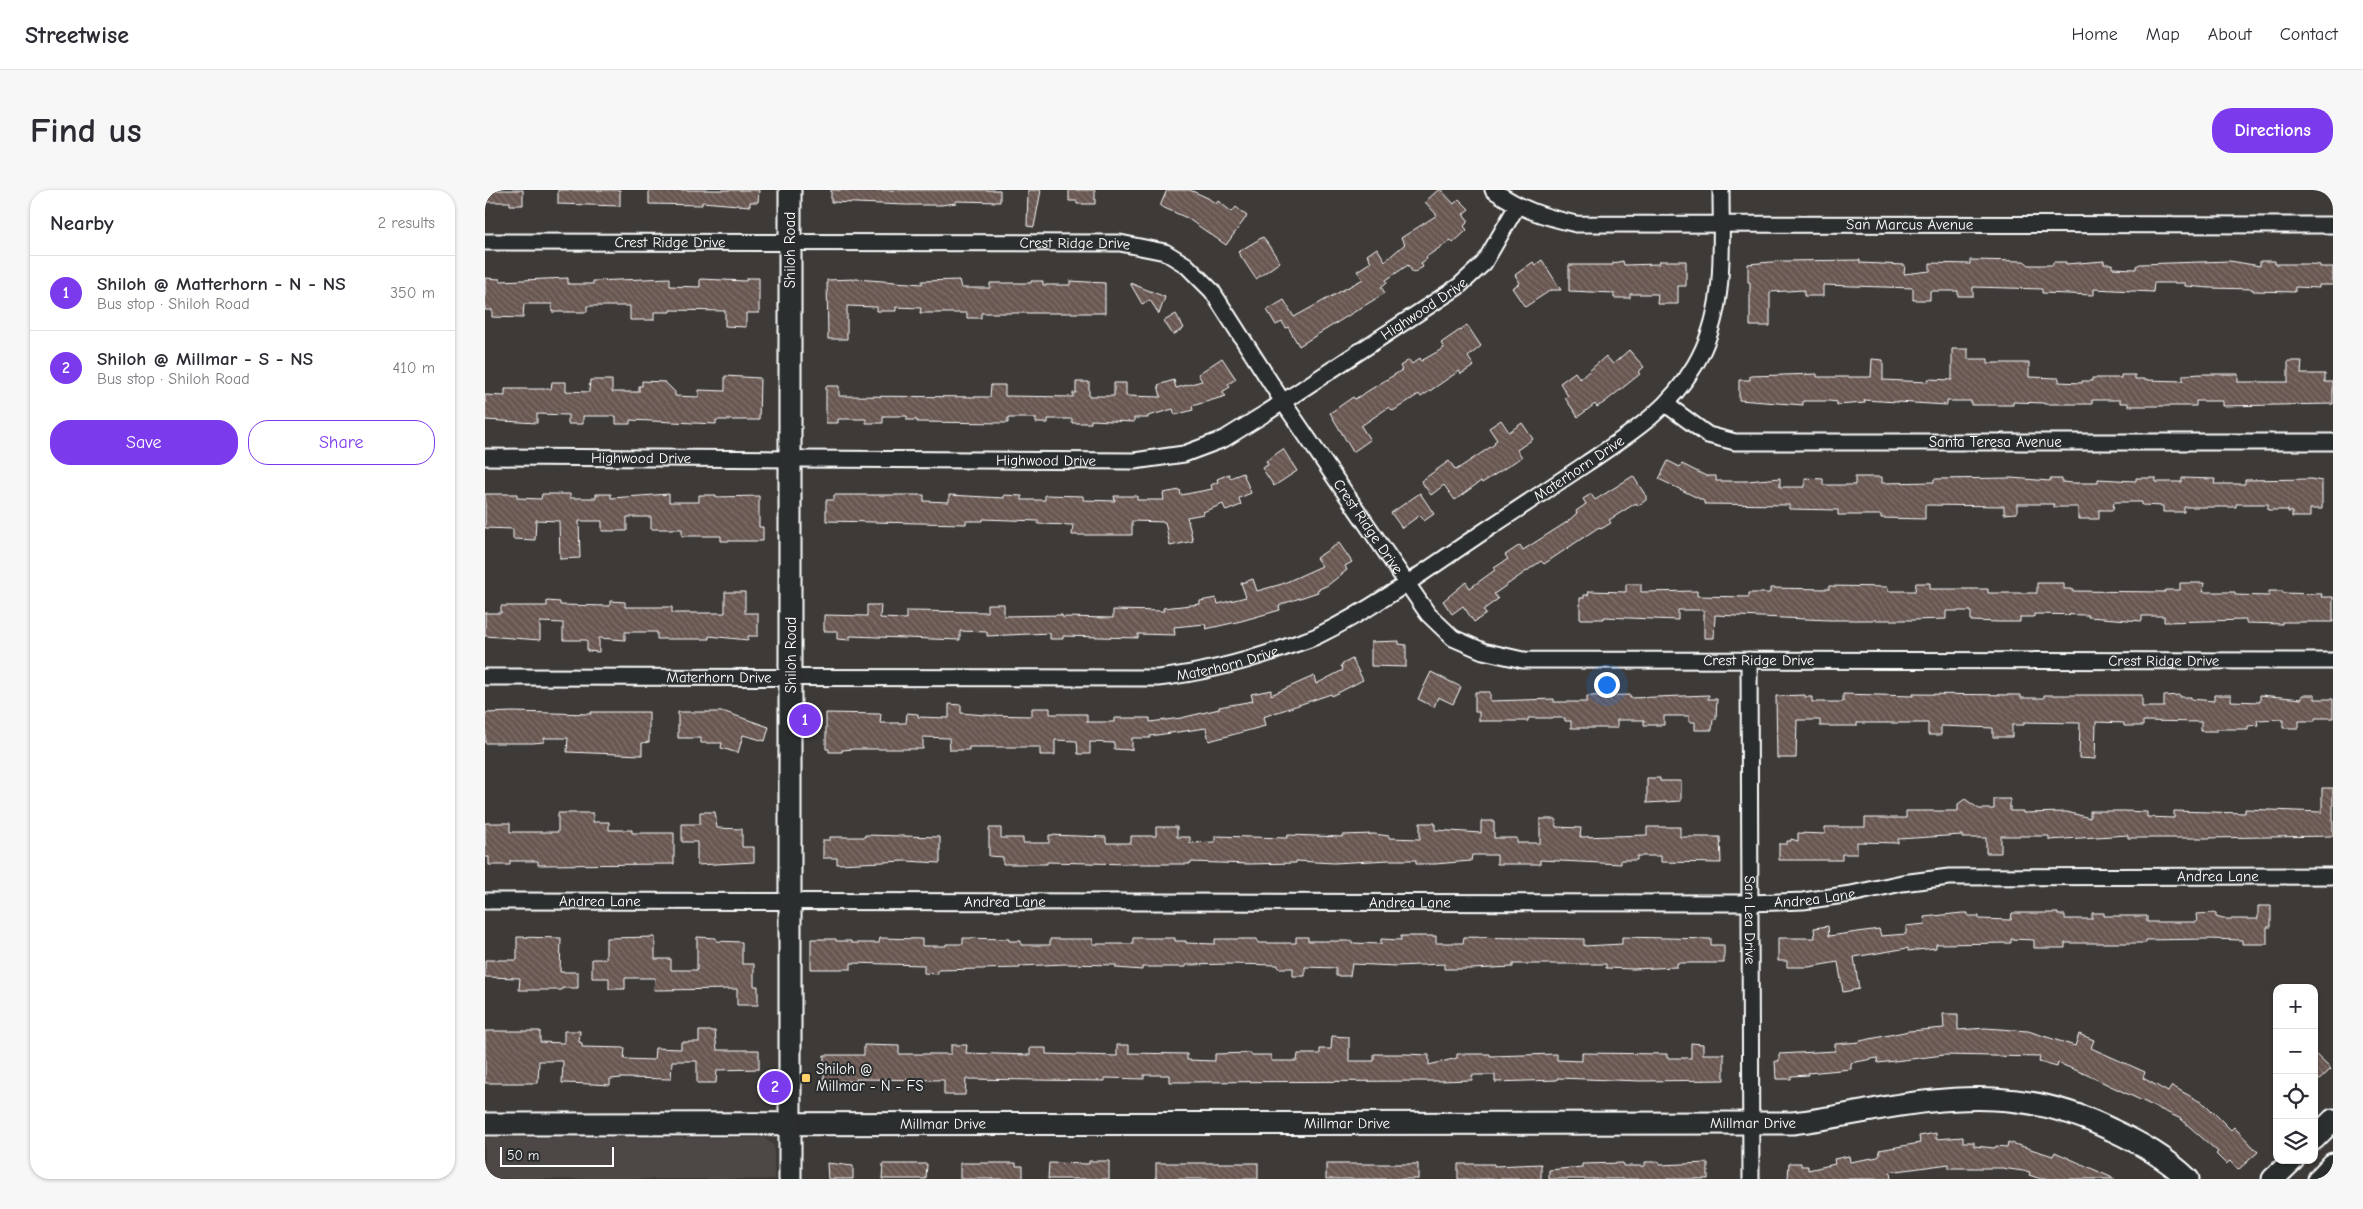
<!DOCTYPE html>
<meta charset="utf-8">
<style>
body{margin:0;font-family:"Comic Neue",sans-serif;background:#f7f7f7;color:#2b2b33}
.controls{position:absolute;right:15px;bottom:15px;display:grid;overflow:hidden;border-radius:10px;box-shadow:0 1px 4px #0004}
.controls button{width:45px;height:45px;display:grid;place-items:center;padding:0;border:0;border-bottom:1px solid #e1e1e2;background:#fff;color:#2b2b33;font:25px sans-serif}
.scale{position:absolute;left:15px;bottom:12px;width:114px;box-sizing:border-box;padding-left:5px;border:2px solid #fff;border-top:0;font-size:14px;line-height:18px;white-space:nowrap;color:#fff;-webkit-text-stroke:4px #2a2d2e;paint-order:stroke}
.you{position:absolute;left:1121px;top:494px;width:18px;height:18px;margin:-12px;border:4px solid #fff;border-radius:50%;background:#1a73e8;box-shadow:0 0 0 8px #1a73e833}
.badge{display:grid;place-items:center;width:32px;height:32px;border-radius:50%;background:#7c3aed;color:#fff;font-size:16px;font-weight:700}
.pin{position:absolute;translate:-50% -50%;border:2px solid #fff;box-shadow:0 1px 5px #0006}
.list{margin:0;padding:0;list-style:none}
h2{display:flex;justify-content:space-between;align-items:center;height:65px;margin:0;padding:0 20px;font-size:21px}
h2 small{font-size:16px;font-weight:400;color:#7c7c81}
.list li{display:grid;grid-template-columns:32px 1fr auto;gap:15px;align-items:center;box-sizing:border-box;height:75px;padding:0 20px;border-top:1px solid #e1e1e2}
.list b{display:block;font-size:19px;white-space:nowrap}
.list p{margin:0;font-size:16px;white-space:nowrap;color:#7c7c81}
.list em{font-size:16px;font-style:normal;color:#7c7c81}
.actions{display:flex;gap:10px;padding:15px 20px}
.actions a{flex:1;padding:11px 0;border:1px solid #7c3aed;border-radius:20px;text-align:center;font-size:18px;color:#7c3aed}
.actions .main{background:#7c3aed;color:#fff}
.icon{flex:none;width:28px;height:28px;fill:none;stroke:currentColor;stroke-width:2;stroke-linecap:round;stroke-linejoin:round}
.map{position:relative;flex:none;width:1848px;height:989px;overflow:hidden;border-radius:20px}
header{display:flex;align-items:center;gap:30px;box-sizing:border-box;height:70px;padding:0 25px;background:#fff;border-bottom:1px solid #e1e1e2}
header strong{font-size:24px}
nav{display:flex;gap:28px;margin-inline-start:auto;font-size:18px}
.intro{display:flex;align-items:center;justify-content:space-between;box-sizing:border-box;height:120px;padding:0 30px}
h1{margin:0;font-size:35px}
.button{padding:12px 22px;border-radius:20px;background:#7c3aed;color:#fff;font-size:18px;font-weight:700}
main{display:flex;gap:30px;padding:0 30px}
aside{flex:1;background:#fff;border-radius:20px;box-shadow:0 1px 4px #0004}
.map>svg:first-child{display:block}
.built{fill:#4e4744}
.building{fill:url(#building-back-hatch);stroke:#fff}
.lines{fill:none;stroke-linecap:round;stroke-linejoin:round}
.street-casing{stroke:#fff;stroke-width:19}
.secondary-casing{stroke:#fff;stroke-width:25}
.street{stroke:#2a2d2e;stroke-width:15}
.secondary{stroke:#2a2d2e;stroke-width:21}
.poi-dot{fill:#ffd166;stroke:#2a2d2e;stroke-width:2}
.labels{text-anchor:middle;stroke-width:4;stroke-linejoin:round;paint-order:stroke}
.street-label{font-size:15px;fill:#fff;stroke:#2a2d2e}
.poi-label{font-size:15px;fill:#fff;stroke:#2a2d2e;text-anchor:start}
</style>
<header>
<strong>Streetwise</strong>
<nav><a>Home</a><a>Map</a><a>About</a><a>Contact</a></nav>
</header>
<div class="intro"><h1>Find us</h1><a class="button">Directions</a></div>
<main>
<aside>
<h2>Nearby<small>2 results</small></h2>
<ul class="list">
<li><span class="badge">1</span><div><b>Shiloh @ Matterhorn - N - NS</b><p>Bus stop · Shiloh Road</p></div><em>350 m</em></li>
<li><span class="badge">2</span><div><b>Shiloh @ Millmar - S - NS</b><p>Bus stop · Shiloh Road</p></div><em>410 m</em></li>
</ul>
<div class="actions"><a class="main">Save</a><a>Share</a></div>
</aside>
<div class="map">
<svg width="1848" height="989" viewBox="0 0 1848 989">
<defs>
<pattern id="building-back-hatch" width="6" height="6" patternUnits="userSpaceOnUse" patternTransform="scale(1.25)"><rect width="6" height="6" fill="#685751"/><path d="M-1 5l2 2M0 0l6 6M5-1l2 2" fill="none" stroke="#7f706b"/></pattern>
</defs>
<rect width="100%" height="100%" fill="#3d3a38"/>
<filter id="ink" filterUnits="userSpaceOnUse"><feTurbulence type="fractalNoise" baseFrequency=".02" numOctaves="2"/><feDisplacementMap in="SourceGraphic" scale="10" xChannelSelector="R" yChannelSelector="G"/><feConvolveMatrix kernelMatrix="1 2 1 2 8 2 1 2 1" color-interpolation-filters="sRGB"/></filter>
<g filter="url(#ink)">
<!-- built -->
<path class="built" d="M0,948H280L289,956V989H0Z"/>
<!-- building -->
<g class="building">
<path d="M0,0H38V15H25V12H0Z"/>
<path d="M73,0H135V16L73,14Z"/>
<path d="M164,0H274L273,12H265V16L217,12V15L164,14Z"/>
<path d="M346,0H515V12L471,11V13L456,15H421L346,12Z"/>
<path d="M543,0H556L549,37L542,36Z"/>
<path d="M584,0H610V14H592V11H584Z"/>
<path d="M682,0H705L723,8L731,14L733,11L747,22L751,17L762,26L741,55L702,28L675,16Z"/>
<path d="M953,0H956L969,14L974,9L984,19L978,24L984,31L979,36L982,40L968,53L966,50L941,67L942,69L936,73L938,77L928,83L923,75L901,90L902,92L896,97L900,103L814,156L803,137L801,138L797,132L791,135L782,120L799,110L809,127L878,89L872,81L886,72L882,65L892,58L900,71L920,54L916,48L952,25L940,12Z"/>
<path d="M778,47L795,72L771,89L753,62Z"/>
<path d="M1057,70L1076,100H1066L1040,117L1027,98L1035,93L1030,85L1048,72L1050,75Z"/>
<path d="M1375,70V73L1420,75L1419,84L1445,81V73L1485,74V70L1539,71L1544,75H1568V72H1581V74L1619,71V74H1627V78L1651,79V76L1655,74L1745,71L1775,76V71H1790V74H1825L1835,75V77H1848V95H1834V98L1810,97V102L1768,101V99L1725,98L1700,96V93H1669L1668,102L1609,99V105L1557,103V99L1488,97V106H1473V101H1445V110H1428V98L1338,95V106H1319V100L1285,102V136H1265V92H1263V74L1298,71Z"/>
<path d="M1138,71L1139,75L1174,74L1175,71H1201V96H1193V114H1172L1173,104H1145V108H1129V103L1084,101V75H1128V73Z"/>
<path d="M0,88L15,89V91L83,88V94H108V91L185,88V96L215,97V89L261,91L262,88H274V123H261V137L240,136V121L185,120V122H169V130H145V116H102V122H67V114H39L38,128L7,127V120H0Z"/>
<path d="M371,89L437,94V91L474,90L476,98H505V93H546V91H558V95H585V91L620,93V123H496V128H482V123H435L436,118L411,117V121H392V117L362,116V149H343L342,90Z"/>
<path d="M645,93L680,107L674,124L665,110L657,114Z"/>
<path d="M691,124L699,138L688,145L679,131Z"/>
<path d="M982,135L996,156L983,167L989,176L976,184L974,181L936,207L934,204L908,221L904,217L876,236L885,250L868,262L845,223L868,207L870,209L917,180L915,176L924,170L927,174L935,168L936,171L959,158L956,153Z"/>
<path d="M1467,159H1483V169H1503V173H1544V187L1574,188V192L1597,193V191H1607V188H1636V185H1650V189H1662V190L1698,191V185L1717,184H1753V192H1803V171H1817L1816,184H1840V192H1848V214L1737,216V211H1711V216H1643V213H1635V210H1607V214H1559V213L1528,212V215H1486V211H1462V215L1379,210L1380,213L1352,215V212L1344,211H1318V215L1254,210V190H1265V186L1332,184V187H1386L1387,169L1398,170V190L1443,192V189L1467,190Z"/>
<path d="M1144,160L1159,177L1153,182L1155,184L1120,212L1112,217L1110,214L1093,227L1080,208L1083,206L1075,193L1090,182L1095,189L1121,166L1128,174Z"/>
<path d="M737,168L751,189L743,194L745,197L737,202L741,206L707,216L708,220L690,225L688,219L663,226V228H649V232L606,230V233H587V229H563V233H551V228H523V233L432,232V230H422V226H398V233H381V229H353V233H341V196H354V206L505,207L506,195H520V206L588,207V203H591V192H604V206H629V193H641V206L676,207L673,195L689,190L691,198L717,191L713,184Z"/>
<path d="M240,186L275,188L274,230H231V234L145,230V234H131V226H98V234H83V225L52,224V233L0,230V205L20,206V199H66L67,192H81V201L104,202L105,190H127V202H154V196H157V191L180,192L190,202V206L214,207V200L240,201Z"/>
<path d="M1016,230L1024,242L1037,233L1048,249L1032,260L1037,267L997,293L996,291L970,310L959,295L946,305L936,291L964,271L971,280L1010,254L1009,252L1012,250L1004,238Z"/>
<path d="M798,259L812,281L789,296L777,278L783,275L781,271Z"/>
<path d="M1183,271L1195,277L1197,274L1221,286H1231V291H1262L1295,288V297H1320V288L1338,289V295H1370V287H1397V293L1449,292V289L1526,288L1565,291V289H1577V292L1588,293H1613V289L1651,291V288H1671V292H1697V288L1730,289L1729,294H1760V290L1826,289L1837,291V319H1825V327H1807V322H1803V320H1783V314H1751V317H1699V322H1678V316L1657,315V312H1629L1628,320H1614V329H1593V317H1569V314H1532V323L1519,324V316L1440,315V329L1396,328V325H1353V320L1304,319V315L1219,314V311L1174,289Z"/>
<path d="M758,283L766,303L754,308L756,315L741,321L738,314L718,322L719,324L702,327L708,351L685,356L680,332L647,331V345H587L588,335L553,334V331L498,329V331H481V334L341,331V310H349V305H439V311L464,312V305L519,308V305L537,306V310H560V305L598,306V310L630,311L629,306H652V310H679L678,303L695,300L696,305L727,299L726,295L733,292L732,289L744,284L745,288Z"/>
<path d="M1148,286L1161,306V310L1153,316L1151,313L1124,330L1126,333L1116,339L1114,337L1059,374L1056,371L1009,404L1013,409L998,420L1001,424L989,432L978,416L967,424L958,411L981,392L985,398L1010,380L1009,378L1023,369L1020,365L1035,355L1038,360L1082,332L1092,323L1091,321L1101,314L1098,309L1106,304L1110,310Z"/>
<path d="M935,303L949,324L939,331L935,325L917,338L906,323Z"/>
<path d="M0,304H32V308L56,309L57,304H85V308H111V304H126V308L184,304V312H214V305H231V307L274,306V337H278V351H236V346H197V339H166V327H142V341H117V331H94L95,368L75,369L74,331L51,330L50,350L28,349V339L0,338Z"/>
<path d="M854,353L867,372L860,376L862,380L843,395L832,400L833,402L800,413L794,416L795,420L756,431L721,439L720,434L689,437L690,445L653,444V448L578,446V449H565V443L502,446V442L475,441V450L365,446V450L352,449V441H339V425L382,426V415H396L395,428L421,429V421L502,422V414H519V426L577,425V427L628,428V420L679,421L678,418L715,414V411L731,408L733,414L761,407L756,393L768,389L772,401L797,394L837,376L831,368Z"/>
<path d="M1431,393H1445V399H1503V403H1552V393H1579V399H1587V401L1680,402V400H1695V393H1719L1718,402H1750V405L1784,406V401H1798V403L1837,404L1836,407H1848V432H1797V434L1761,433V430L1679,432V426H1657V431L1603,427V425L1549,424V427H1535V432H1513L1486,431V421H1461V429L1428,430H1344L1230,425L1229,448H1219V420H1193V430L1119,427V429H1095V408H1099V405H1103L1104,401L1141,402V394H1156V402L1212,401V406L1264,407V403H1285V398L1344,399V396L1403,397V401H1430Z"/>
<path d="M240,402H260V423H273V446H263V450L224,446V449H172V442H140V450L114,448V462L102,461V450H78V433L55,432V450L0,446V423H16V416H62V411L75,412V415L125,416V411L140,412V417H187V423H240Z"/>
<path d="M914,451V454L921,455V477L886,476V452Z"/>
<path d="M867,469L878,490L847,506L846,504L778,527L780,536L724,551L721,538L665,546V548H647V560L629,559V553L605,552V564H593L592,551L570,550V565H555V557H484V560H465L464,548L438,547V559H369L357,560V562H344V559H341V523L396,524L395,533H421L422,523L433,524V527L464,528V514L476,515V523L500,525L547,526V518H565V524H602V532H629V528H665V532L696,528L734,519V517L768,511L766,504L786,500V505L829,486L831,494L858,480L856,475Z"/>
<path d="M946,482L976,497L968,514L953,507L949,517L933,509Z"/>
<path d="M990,502H1005V511L1069,509V512H1102V506L1145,505V508L1224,505L1223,509H1232L1231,529H1228L1227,540H1210V532H1204V526H1179V535H1159V530H1132V538H1086V531H1080V528H1043V531H994V522H990Z"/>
<path d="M1358,504L1428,506V504L1536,505V508H1559V505H1657V517H1679V506L1695,505V507H1706V509L1729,511V505H1746V511L1775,512V505L1817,509V505H1830V509H1848V528H1830V531H1814V538H1798V529L1772,530L1773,535L1763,536V539H1732V541H1716V532L1658,531V536H1639V533L1611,532L1610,569L1594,568L1595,533L1539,532V535H1527V547H1508V538L1456,536V545H1443V533H1372V536H1335V530H1312L1311,568H1292L1291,506L1320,505V507H1327V512H1358Z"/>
<path d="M28,522L106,524V522H164V552L157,553V565L82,562L83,548H59V552L48,553H0V523Z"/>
<path d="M193,522H240L284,537L280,551L258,545L253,563L236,558L237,553H216V548H193Z"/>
<path d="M1162,588H1175V591H1196V611L1162,613Z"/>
<path d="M1837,598H1848V646L1720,648H1643V645L1564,650V646H1516V663H1501V648H1477V645L1413,649V653L1372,652V664H1357V670H1294V654H1302V651H1306V649L1313,651V643L1340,644V637H1380V628H1421V621H1473V614L1480,609L1494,619H1509V609H1525V621H1538V623L1582,622L1605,628V621H1640L1662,622V627L1689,628V621L1760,623V619L1837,622Z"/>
<path d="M215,622H230L232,638L257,639V657H269V672L212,675V652H197V634H215Z"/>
<path d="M73,623H108V632H124V640H147V643H189V674L53,675V671H25V675H4V667H0V633H25V642H73Z"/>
<path d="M1055,629H1071V637L1096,638L1095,647L1162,645V637H1195V647H1235L1236,673L1176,672V666H1152V670H1136V674L1055,670V674H1012V665H987L986,671L950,674H931V670H904L849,673L811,671V673L764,674L705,672V674H644L562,672V674H518V667L504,666V638H516V648H538V653H564V645L621,647V653H646V646H671V637H692V647H705V653L730,652V646L802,648L803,645L857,647V645L889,644L904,646V648L935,649V633H950V640L996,643V631H1009V648H1032V653H1055Z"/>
<path d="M380,645L455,647V673L421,671L352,674V668H338V650H345V647H380Z"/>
<path d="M1773,716H1786V737H1782V754H1757V750L1723,749L1661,750V753H1580V758H1549V750L1526,749V753L1451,754V758L1423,761V758L1369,767L1374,799L1358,802L1353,772L1324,777H1302V771H1293V748H1330L1329,738L1343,736L1344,746L1394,739L1396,746L1421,744V736L1440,734L1439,727L1477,723H1483V726H1494V729L1526,730L1527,723H1573V725H1580V729H1607V723H1619V726H1662V732H1712L1711,724L1731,723V727L1738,729H1773Z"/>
<path d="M916,746H951V753H978L979,747L1099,749V756L1137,754V747L1226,749V755H1239V773H1192V777L1148,779L1121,778V774H1028V777L986,779H959V774L911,776L867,774L865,786H851V778L820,777V786H808V778H793V775L746,774L701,775V777H657V780L631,778V775L580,774L535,776V778L453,780V784L439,783V775L366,773V779H326V749H351V751H366V753H394L395,748L437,749V756H461V754H478V748L524,749V751H536V755H565V749H608V754H648V748H690V751H701V753L730,754V749H772L773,753H811V747H823V751H867V753L896,754V749L916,750Z"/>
<path d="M32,747L76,748L75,782H93V798H77V800H34L35,788L0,787V770H32Z"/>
<path d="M170,747V769H186V780H212V747L231,748V751L257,752V774H269V796H273V815H252V799L169,800L170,788H140V799H124V788H107V769H121V748Z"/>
<path d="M1458,824H1473V840L1500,838L1543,841L1590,856L1594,844L1609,850L1606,858L1660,882L1658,888L1683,902L1687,896L1721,915L1746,940L1749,937L1773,962L1753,980L1745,971L1741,974L1731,964L1733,962L1696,929L1600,884L1573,873L1572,877L1554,872L1555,867L1459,865L1393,873L1392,868L1366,873V879L1323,883L1324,885L1306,886V889H1291L1290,871H1294V864L1350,861V854L1375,852V851L1424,841L1459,838Z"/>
<path d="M0,841H55V852L79,853V841H95L94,852L97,853V857L140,858L139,869L169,870L170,858L196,859V852H214V841H230L232,860H274V879L232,880L231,893H212V871H187L186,889L138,888L125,889V895L108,894L77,893L78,871H54L53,893H0Z"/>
<path d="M847,846L864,847V871H889V864H920L944,865V875L972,868V864H1005V866L1072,864V870L1097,871V863L1182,864V868H1206V853L1218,854V864H1239V890L1156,891L1072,888V890L1010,892V885H987V890L954,891L684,892V885H659V889L620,888V891L481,889L480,905H459V890L371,889V891H354V893H339V865H379V855L414,856V864H466V855H482L481,863L545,865V858H561V864L632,866V855H644V863L702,864V870L730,871V864L766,863V865H786V871H812L813,864H835V859H846Z"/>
<path d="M1829,863L1846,879L1829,895Z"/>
<path d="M1451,943V949L1478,947V952H1489V956L1510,958L1511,956L1522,957L1523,952L1568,966L1570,962L1630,989H1556L1544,985L1545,982L1517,978H1464V974L1405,982L1406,989H1303L1304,973H1316V976H1323V980L1350,974L1349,969L1364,966L1365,972L1393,967L1395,964L1394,960L1435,953L1434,946Z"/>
<path d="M604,971H624V989H563L564,973L604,974Z"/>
<path d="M1160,972H1174V975L1223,973V989H1064V980L1097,977V974L1138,973V976H1160Z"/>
<path d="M342,973L368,976V989H343Z"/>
<path d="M475,973H531V976H538V989H475Z"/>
<rect x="671" y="973" width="102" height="16"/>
<path d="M398,974H442L441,989H397Z"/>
<rect x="841" y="974" width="92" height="15"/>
<path d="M973,974H1009V976L1056,974V989H973Z"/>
</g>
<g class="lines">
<!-- street casing -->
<g class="street-casing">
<g id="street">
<path id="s1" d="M1008,0C1037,20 1057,26 1091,34L1848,35"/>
<path id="s2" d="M0,52L635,53L680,62L701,75L727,101L798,212L943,424L968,448L998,461L1038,470L1848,471"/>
<path id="s3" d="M1182,215L1223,245L1250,252H1848"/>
<path id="s4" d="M0,267L649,271L699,264L739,249L781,223L974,96L999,73L1032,16"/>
<path id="s5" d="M1264,470L1266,989"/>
<path id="s6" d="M0,487L673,488C717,483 753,474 796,459C808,454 822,451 834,445C895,415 951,373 1007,336C1039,315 1071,294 1102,273C1145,244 1183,221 1210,175C1242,121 1236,60 1236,0"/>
<path id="s7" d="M0,711L1265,713L1318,711L1366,704L1417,693L1464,687L1848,686"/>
</g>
</g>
<!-- secondary casing -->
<g class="secondary-casing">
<g id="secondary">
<path id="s8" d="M0,934L1308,933C1335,930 1360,925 1387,920C1472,904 1548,900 1627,940C1655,953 1680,967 1703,989"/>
<path d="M1829,949L1848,930"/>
<path d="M305,989V0"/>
<path d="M1788,989L1808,970"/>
<path d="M1834,989L1848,974"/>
</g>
</g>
<!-- street -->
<use href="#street" class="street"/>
<!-- secondary -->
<use href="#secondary" class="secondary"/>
</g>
</g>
<!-- markers -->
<rect class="poi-dot" x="316" y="883" width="10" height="10" rx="2.5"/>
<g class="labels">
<!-- street labels -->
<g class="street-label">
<text dy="5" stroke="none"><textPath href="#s1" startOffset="424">San Marcus Avenue</textPath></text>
<text dy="5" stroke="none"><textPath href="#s2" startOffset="185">Crest Ridge Drive</textPath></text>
<text dy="5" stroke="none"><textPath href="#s2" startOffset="590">Crest Ridge Drive</textPath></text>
<text transform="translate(305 60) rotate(-90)" y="5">Shiloh Road</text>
<text dy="5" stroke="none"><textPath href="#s4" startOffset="981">Highwood Drive</textPath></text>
<text dy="5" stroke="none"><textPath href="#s3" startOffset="339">Santa Teresa Avenue</textPath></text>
<text dy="5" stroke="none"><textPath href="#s4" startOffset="156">Highwood Drive</textPath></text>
<text dy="5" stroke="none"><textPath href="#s4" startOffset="561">Highwood Drive</textPath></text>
<text dy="5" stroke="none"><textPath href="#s6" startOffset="1149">Materhorn Drive</textPath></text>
<text dy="5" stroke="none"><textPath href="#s2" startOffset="1025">Crest Ridge Drive</textPath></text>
<text transform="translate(306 465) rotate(-90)" y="5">Shiloh Road</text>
<text dy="5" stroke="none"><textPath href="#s2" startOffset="1475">Crest Ridge Drive</textPath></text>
<text dy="5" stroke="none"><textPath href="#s2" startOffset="1880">Crest Ridge Drive</textPath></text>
<text dy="5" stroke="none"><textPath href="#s6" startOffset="744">Materhorn Drive</textPath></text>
<text dy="5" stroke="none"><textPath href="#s6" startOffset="234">Materhorn Drive</textPath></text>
<text dy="5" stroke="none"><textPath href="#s7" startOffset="1735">Andrea Lane</textPath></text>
<text dy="5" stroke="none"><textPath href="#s7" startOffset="1330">Andrea Lane</textPath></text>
<text dy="5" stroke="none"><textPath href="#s7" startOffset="115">Andrea Lane</textPath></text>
<text dy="5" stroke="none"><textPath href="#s7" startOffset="520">Andrea Lane</textPath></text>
<text dy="5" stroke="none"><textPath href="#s7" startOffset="925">Andrea Lane</textPath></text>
<text dy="5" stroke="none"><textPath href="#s5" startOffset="260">San Lea Drive</textPath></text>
<text dy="5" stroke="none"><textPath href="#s8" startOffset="458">Millmar Drive</textPath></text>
<text dy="5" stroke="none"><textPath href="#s8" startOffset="862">Millmar Drive</textPath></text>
<text dy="5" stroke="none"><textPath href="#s8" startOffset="1268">Millmar Drive</textPath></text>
</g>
<!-- poi labels -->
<g class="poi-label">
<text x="331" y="884">Shiloh @<tspan x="331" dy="17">Millmar - N - FS</tspan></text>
</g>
</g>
</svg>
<div class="controls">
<button>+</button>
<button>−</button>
<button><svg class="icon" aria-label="locate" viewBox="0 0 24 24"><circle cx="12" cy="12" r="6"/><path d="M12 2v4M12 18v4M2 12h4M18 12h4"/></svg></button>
<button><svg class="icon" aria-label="layers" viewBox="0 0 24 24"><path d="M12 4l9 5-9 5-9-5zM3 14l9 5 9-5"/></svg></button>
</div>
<div class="scale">50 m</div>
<div class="you"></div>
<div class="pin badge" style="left:320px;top:530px">1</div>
<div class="pin badge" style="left:290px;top:897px">2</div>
</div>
</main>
